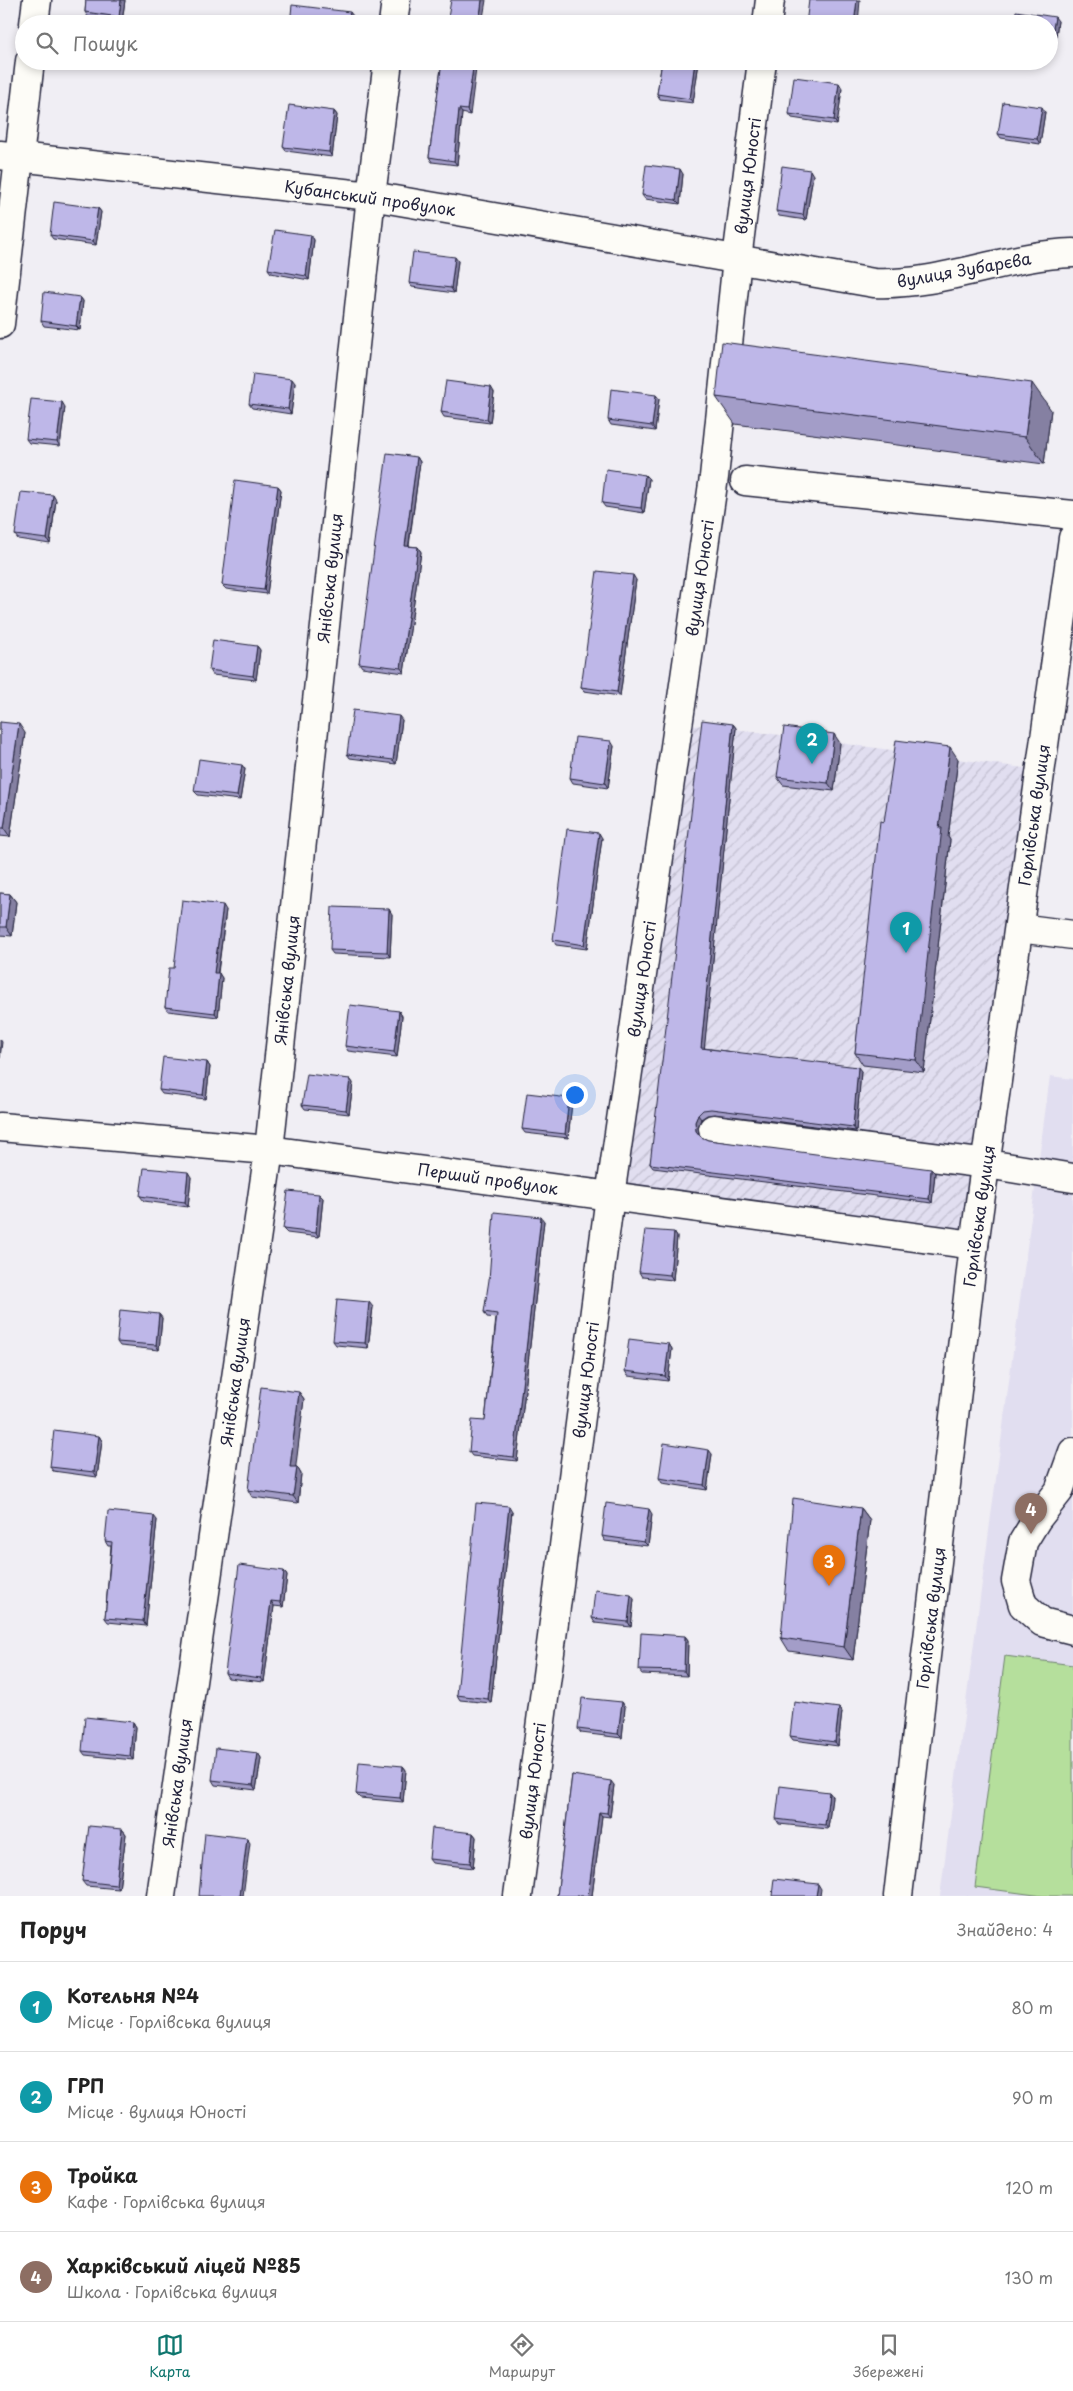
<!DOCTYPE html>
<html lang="uk">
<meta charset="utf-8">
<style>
body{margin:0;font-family:"Playpen Sans",sans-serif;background:#f2f2f2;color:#222}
.you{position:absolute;left:574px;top:1094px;width:18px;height:18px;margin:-12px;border:4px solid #fff;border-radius:50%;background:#1a73e8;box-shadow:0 0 0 8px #1a73e833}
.badge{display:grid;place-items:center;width:32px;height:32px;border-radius:50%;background:#0f766e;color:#fff;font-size:16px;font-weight:700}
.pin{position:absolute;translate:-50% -41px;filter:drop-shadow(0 1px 2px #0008)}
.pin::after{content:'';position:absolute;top:26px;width:18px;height:15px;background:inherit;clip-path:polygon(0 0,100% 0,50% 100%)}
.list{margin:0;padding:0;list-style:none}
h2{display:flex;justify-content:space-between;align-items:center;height:65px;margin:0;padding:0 20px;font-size:21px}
h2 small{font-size:16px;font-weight:400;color:#767676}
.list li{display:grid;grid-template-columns:32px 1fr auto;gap:15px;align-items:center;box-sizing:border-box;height:90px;padding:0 20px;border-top:1px solid #e0e0e0}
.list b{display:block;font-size:19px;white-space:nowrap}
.list p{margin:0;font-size:16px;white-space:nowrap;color:#767676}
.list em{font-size:16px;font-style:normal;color:#767676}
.icon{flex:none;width:28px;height:28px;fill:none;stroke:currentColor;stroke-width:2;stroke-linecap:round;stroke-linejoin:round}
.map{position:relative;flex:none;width:1073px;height:1896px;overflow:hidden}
.search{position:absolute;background:#fff;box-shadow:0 2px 8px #0003;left:15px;right:15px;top:15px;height:55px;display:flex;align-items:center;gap:12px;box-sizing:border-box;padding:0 18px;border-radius:28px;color:#767676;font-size:19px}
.sheet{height:425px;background:#fff}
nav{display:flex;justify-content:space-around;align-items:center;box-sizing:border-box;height:70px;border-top:1px solid #e0e0e0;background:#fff;font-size:14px;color:#767676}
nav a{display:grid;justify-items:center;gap:2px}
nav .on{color:#0f766e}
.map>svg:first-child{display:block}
.built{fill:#e1def0}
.industrial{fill:url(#industrial-furrows)}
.green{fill:#b5df9c;stroke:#6c806c}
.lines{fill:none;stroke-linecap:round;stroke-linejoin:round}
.minor-casing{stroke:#22223b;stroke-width:31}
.minor{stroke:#fdfcf7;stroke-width:28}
.wall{fill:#a39dc8;stroke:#22223b}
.shaded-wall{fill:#8580a2;stroke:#22223b}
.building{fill:#beb7e8;stroke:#22223b}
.labels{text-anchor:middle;stroke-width:4;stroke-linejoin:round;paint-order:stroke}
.street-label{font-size:16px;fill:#22223b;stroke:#fdfcf7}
</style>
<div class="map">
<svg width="1073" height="1896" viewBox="0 0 1073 1896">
<defs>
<pattern id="industrial-furrows" width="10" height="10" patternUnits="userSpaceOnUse" patternTransform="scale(1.25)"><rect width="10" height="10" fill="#e1def0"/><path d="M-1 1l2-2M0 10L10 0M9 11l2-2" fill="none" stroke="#c1becf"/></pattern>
</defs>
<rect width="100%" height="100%" fill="#f0eef4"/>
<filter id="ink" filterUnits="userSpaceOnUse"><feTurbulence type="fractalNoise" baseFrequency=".02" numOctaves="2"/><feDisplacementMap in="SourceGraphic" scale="10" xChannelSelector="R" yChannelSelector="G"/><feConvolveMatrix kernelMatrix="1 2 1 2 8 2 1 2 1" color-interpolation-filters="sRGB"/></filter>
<g filter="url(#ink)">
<!-- built -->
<path class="built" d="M1050,1076L1073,1079V1896H940Z"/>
<!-- industrial -->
<path class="industrial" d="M705,725L1039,770L974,1245L610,1196L679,727Z"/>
<!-- green -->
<path class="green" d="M1005,1656L1073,1665V1896H1043L975,1887Z"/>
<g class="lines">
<!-- minor casing -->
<g class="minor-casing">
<g id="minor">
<path d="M34,24L37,0"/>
<path d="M393,24L396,0"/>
<path d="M767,24L770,0"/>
<path d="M0,155L371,196L874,283C942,286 1005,255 1073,253"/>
<path d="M0,324L30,61"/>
<path d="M745,481L1073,515"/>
<path d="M1019,928L1073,935"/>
<path d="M0,1127L269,1150L974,1245"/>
<path d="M713,1129L987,1164L1073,1178"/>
<path d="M1073,1452L1059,1491L1037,1519L1023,1542L1016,1581L1023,1605L1042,1622L1073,1630"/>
<path d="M161,1896L269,1150L371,196L388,61"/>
<path d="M518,1896L610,1196L714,477L737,259L762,61"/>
<path d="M898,1896L974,1245L1073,538"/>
</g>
</g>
<!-- minor -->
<use href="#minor" class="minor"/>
</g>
<!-- wall -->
<g class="wall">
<path d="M86,0H125L122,22L88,17L85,12Z"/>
<path d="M1058,21L1054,51L1049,50V24Z"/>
<path d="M442,61L470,115L462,113L457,165L432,162L429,157Z"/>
<path d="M662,61H698L699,62L693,103L660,99L657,94Z"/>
<path d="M842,88L837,125L792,118L789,114Z"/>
<path d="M334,111L337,115L332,157L286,151L283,147Z"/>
<path d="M1045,112L1040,144L1001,138L998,134Z"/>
<path d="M683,174L680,204L645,199L642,195Z"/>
<path d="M813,175L806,220L779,216L776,211Z"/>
<path d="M98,208L101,212L96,245L53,239L50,235Z"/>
<path d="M311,235L314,240L309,280L271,273L268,269Z"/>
<path d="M458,261L454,293L412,287L409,283Z"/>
<path d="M80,297L83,301L80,330L44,326L41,321Z"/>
<path d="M295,383L291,414L252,408L249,404Z"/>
<path d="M494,392L490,423L444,417L441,412Z"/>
<path d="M656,395L659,399L655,431L611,425L608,420Z"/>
<path d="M716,397L1051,410L1044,464L735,424Z"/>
<path d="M65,407L60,446L29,443L26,439Z"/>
<path d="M417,457L420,462L409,546L418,547L421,552L404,673L362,667L359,663Z"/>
<path d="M645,475L649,479L644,513L605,507L602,503Z"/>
<path d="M278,486L281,490L267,594L226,589L222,585Z"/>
<path d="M56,500L50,544L18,539L15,535Z"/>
<path d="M636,580L620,696L584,691L581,687Z"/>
<path d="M257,646L260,650L256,680L212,675L209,670Z"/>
<path d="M402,720L396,764L350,758L347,754Z"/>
<path d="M0,722L25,733L10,837L0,836Z"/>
<path d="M733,724L736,728L704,1048L861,1071L856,1131L714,1114L707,1115L701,1119L698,1127L699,1135L701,1137L708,1140L935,1173L932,1203L653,1168L650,1164Z"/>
<path d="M840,743L834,791L783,785L777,777Z"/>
<path d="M614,746L608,788L573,783L570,778Z"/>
<path d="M958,759L948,837L950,840L924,1072L863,1065L855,1053L884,822Z"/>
<path d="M245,769L240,800L198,795L194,791Z"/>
<path d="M602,838L587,949L556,945L553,940Z"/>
<path d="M0,893L10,894L16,902L12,936L0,935Z"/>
<path d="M226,910L218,973L222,978L218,1017L168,1011L165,1007L174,968Z"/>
<path d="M392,914L390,957L333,954L330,950Z"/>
<path d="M399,1011L402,1016L397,1057L348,1051L345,1046Z"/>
<path d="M207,1062L210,1067L206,1099L162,1094L159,1090Z"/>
<path d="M350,1079L353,1083L349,1114L305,1109L302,1105Z"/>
<path d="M572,1103L568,1138L525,1133L522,1129Z"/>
<path d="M191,1177L188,1207L144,1201L140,1196Z"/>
<path d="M323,1198L319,1237L287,1233L283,1229Z"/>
<path d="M544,1221L517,1461L472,1456L469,1452L485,1421L496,1318L487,1317L484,1312Z"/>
<path d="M674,1232L677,1237L673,1280L642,1277L639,1272Z"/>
<path d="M373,1307L368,1348L336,1345L333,1341Z"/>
<path d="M159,1314L162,1318L159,1350L120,1346L117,1342Z"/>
<path d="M669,1344L672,1349L668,1381L628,1376L625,1371Z"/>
<path d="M299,1392L304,1399L295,1467H297L301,1474L298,1503L252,1497L248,1490Z"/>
<path d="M99,1436L102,1441L97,1477L53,1471L50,1467Z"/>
<path d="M712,1454L707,1490L662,1483L659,1478Z"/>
<path d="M861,1508L870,1520L853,1660L789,1651L781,1638Z"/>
<path d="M512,1511L491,1703L460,1700L457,1695Z"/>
<path d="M652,1514L648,1546L605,1541L602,1536Z"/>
<path d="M157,1520L146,1626L108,1622L105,1618L111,1546H108L105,1541Z"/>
<path d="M284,1571L287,1576L283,1607L274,1606L264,1682L228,1678L225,1673Z"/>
<path d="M634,1599L631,1627L595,1623L592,1618Z"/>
<path d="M685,1636L688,1640L687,1676L642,1674L639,1670Z"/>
<path d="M622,1702L625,1707L622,1738L581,1733L578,1729Z"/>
<path d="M839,1708L842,1712L838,1746L793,1740L790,1736Z"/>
<path d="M133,1722L136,1727L133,1760L85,1755L82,1751Z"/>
<path d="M258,1753L261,1758L256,1790L215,1785L212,1780Z"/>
<path d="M403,1766L406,1770L403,1802L360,1798L356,1794Z"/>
<path d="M572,1775L614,1785L610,1817L602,1816L592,1896H557Z"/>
<path d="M829,1792L832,1796L828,1829L779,1824L776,1819Z"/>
<path d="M122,1829L126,1834L119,1889L86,1886L82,1881Z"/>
<path d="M473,1833L476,1837L473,1868L432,1863L429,1859Z"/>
</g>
<!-- shaded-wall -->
<g class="shaded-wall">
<path d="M121,0H125L122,22L119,17Z"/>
<path d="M482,0H486L482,24H479Z"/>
<path d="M857,0H860L858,24H854Z"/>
<path d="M350,12L353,16L352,24H348Z"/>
<path d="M1055,17L1058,21L1054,51L1050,46Z"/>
<path d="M474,61H477L470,115L467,110Z"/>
<path d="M695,61H698L699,62L693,103L690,99Z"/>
<path d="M839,83L842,88L837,125L834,120Z"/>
<path d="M1042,107L1045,112L1040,144L1037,139Z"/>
<path d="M459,109L462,113L457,165L454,161Z"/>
<path d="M334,111L337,115L332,157L329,152Z"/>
<path d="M680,169L683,174L680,204L676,200Z"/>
<path d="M810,170L813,175L806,220L803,215Z"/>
<path d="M98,208L101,212L96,245L93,241Z"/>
<path d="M311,235L314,240L309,280L306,276Z"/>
<path d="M455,257L458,261L454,293L451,288Z"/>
<path d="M80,297L83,301L80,330L76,326Z"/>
<path d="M292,379L295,383L291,414L288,409Z"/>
<path d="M1032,383L1051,410L1044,464L1025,437Z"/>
<path d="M491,387L494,392L490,423L487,419Z"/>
<path d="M656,395L659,399L655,431L652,426Z"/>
<path d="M62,402L65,407L60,446L57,442Z"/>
<path d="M417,457L420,462L408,550L405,546Z"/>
<path d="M645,475L649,479L644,513L641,508Z"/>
<path d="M278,486L281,490L267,594L264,590Z"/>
<path d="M53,495L56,500L50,544L47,539Z"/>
<path d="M418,547L421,552L404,673L401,668Z"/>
<path d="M633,575L636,580L620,696L617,692Z"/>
<path d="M257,646L260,650L256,680L253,676Z"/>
<path d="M399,716L402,720L396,764L393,760Z"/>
<path d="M19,724L25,733L10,837L4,828Z"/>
<path d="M733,724L736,728L704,1052L701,1048Z"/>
<path d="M834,734L840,743L834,791L828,783Z"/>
<path d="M611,741L614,746L608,788L605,783Z"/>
<path d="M950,747L958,759L948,837L950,840L924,1072L916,1060L939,828Z"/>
<path d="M242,765L245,769L240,800L237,796Z"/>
<path d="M599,833L602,838L587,949L584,945Z"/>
<path d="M10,894L16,902L12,936L6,927Z"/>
<path d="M223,905L226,910L217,977L214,973Z"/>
<path d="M389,909L392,914L390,957L387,952Z"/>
<path d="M219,973L222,978L218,1017L215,1013Z"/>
<path d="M399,1011L402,1016L397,1057L394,1052Z"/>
<path d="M0,1039L2,1042L0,1058Z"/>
<path d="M207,1062L210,1067L206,1099L203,1095Z"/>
<path d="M858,1067L861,1071L856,1131L853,1127Z"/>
<path d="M350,1079L353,1083L349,1114L346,1110Z"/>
<path d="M569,1098L572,1103L568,1138L565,1134Z"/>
<path d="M698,1115L701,1119L698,1127L699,1135L696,1131L695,1122Z"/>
<path d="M931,1169L935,1173L932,1203L929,1199Z"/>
<path d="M188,1172L191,1177L188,1207L185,1202Z"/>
<path d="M319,1194L323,1198L319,1237L316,1233Z"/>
<path d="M541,1217L544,1221L517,1461L514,1457Z"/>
<path d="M674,1232L677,1237L673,1280L670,1275Z"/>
<path d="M369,1302L373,1307L368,1348L365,1343Z"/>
<path d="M159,1314L162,1318L159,1350L156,1345Z"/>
<path d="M669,1344L672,1349L668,1381L665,1376Z"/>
<path d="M299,1392L304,1399L295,1473L290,1467Z"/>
<path d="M99,1436L102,1441L97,1477L94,1472Z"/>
<path d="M709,1450L712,1454L707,1490L704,1485Z"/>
<path d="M297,1467L301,1474L298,1503L293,1496Z"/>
<path d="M509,1506L512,1511L491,1703L488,1699Z"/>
<path d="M861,1508L870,1520L853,1660L844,1647Z"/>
<path d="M649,1509L652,1514L648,1546L644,1542Z"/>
<path d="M154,1516L157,1520L146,1626L143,1621Z"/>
<path d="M284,1571L287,1576L283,1607L280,1602Z"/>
<path d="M631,1595L634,1599L631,1627L628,1622Z"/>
<path d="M271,1601L274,1606L264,1682L261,1678Z"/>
<path d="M685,1636L688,1640L687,1676L684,1671Z"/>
<path d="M622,1702L625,1707L622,1738L618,1734Z"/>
<path d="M839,1708L842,1712L838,1746L835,1742Z"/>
<path d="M133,1722L136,1727L133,1760L130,1756Z"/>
<path d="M258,1753L261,1758L256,1790L253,1785Z"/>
<path d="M403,1766L406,1770L403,1802L400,1798Z"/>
<path d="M611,1781L614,1785L610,1817L607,1813Z"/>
<path d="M829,1792L832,1796L828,1829L825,1825Z"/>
<path d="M599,1812L602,1816L592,1896H588Z"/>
<path d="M122,1829L126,1834L119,1889L116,1885Z"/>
<path d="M473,1833L476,1837L473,1868L470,1863Z"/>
<path d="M247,1838L250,1843L243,1896H240Z"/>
<path d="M818,1884L821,1889L820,1896H816Z"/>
</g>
<!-- building -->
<g class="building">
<path d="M86,0H121L119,17L85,12Z"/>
<path d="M451,0H482L479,24H447Z"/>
<path d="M809,0H857L854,24H806Z"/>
<path d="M292,5L350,12L348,24H290Z"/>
<path d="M1016,11L1055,17L1050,46H1049V24H1014Z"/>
<path d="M442,61H474L467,110L459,109L454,161L429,157Z"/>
<path d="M662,61H695L690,99L657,94Z"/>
<path d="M794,77L839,83L834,120L789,114Z"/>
<path d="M1003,102L1042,107L1037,139L998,134Z"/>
<path d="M289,105L334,111L329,152L283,147Z"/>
<path d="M646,165L680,169L676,200L642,195Z"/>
<path d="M782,166L810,170L803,215L776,211Z"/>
<path d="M54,202L98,208L93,241L50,235Z"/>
<path d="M275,230L311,235L306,276L268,269Z"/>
<path d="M413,252L455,257L451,288L409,283Z"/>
<path d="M44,292L80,297L76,326L41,321Z"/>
<path d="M722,342L1032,383L1025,437L716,397Z"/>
<path d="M253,374L292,379L288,409L249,404Z"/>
<path d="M446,381L491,387L487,419L441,412Z"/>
<path d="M611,389L656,395L652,426L608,420Z"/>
<path d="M31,399L62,402L57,442L26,439Z"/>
<path d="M387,453L417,457L405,546L418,547L401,668L359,663Z"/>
<path d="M606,469L645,475L641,508L602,503Z"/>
<path d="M235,480L278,486L264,590L222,585Z"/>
<path d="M21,492L53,495L47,539L15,535Z"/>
<path d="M597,571L633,575L617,692L581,687Z"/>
<path d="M213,640L257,646L253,676L209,670Z"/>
<path d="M353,710L399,716L393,760L347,754Z"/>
<path d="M702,720L733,724L701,1048L858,1067L853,1127L711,1109L703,1110L698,1115L695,1122L696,1131L701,1137L708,1140L931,1169L929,1199L650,1164Z"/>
<path d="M0,722L19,724L4,828H0Z"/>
<path d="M784,727L834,734L828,783L777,777Z"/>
<path d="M575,737L611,741L605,783L570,778Z"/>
<path d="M896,740L950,747L939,828H942L916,1060L855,1053L880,821L884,822Z"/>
<path d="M199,759L242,765L237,796L194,791Z"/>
<path d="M567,829L599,833L584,945L553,940Z"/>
<path d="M0,893L10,894L6,927H0Z"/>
<path d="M182,900L223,905L214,973H219L215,1013L165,1007L169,968H174Z"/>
<path d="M332,907L389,909L387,952L330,950Z"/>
<path d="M350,1005L399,1011L394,1052L345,1046Z"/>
<path d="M163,1057L207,1062L203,1095L159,1090Z"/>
<path d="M307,1074L350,1079L346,1110L302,1105Z"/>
<path d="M527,1093L569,1098L565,1134L522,1129Z"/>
<path d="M144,1168L188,1172L185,1202L140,1196Z"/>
<path d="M288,1191L319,1194L316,1233L283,1229Z"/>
<path d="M494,1212L541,1217L514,1457L469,1452L472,1420L485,1421L497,1314L484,1312L489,1280Z"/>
<path d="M645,1230L674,1232L670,1275L639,1272Z"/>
<path d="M337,1299L369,1302L365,1343L333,1341Z"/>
<path d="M120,1310L159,1314L156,1345L117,1342Z"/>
<path d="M629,1339L669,1344L665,1376L625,1371Z"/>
<path d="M261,1387L299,1392L290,1467H297L293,1496L248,1490Z"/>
<path d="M54,1430L99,1436L94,1472L50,1467Z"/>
<path d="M664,1443L709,1450L704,1485L659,1478Z"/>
<path d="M793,1498L861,1508L844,1647L781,1638Z"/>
<path d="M476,1503L509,1506L488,1699L457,1695Z"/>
<path d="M606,1503L649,1509L644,1542L602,1536Z"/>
<path d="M108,1511L154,1516L143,1621L105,1618L112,1542L105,1541Z"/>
<path d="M239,1565L284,1571L280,1602L271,1601L261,1678L225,1673Z"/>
<path d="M595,1590L631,1595L628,1622L592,1618Z"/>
<path d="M641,1633L685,1636L684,1671L639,1670Z"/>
<path d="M582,1698L622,1702L618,1734L578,1729Z"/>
<path d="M794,1702L839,1708L835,1742L790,1736Z"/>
<path d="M85,1717L133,1722L130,1756L82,1751Z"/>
<path d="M216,1748L258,1753L253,1785L212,1780Z"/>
<path d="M359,1762L403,1766L400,1798L356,1794Z"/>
<path d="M572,1775L611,1781L607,1813L599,1812L588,1896H557Z"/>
<path d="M780,1786L829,1792L825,1825L776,1819Z"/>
<path d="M89,1826L122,1829L116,1885L82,1881Z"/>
<path d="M432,1828L473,1833L470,1863L429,1859Z"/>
<path d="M205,1833L247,1838L240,1896H199Z"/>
<path d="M774,1879L818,1884L816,1896H772Z"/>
</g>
</g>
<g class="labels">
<!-- street labels -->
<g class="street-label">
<text transform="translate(748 176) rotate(-83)" y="6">вулиця Юності</text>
<text transform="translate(370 198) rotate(8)" y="6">Кубанський провулок</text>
<text transform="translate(964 270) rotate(-10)" y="6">вулиця Зубарєва</text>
<text transform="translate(330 578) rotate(-84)" y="6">Янівська вулиця</text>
<text transform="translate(700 578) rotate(-82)" y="6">вулиця Юності</text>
<text transform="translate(1034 815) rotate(-82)" y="6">Горлівська вулиця</text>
<text transform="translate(642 979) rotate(-82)" y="6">вулиця Юності</text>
<text transform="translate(287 980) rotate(-84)" y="6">Янівська вулиця</text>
<text transform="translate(488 1179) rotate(8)" y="6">Перший провулок</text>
<text transform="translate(979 1216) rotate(-82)" y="6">Горлівська вулиця</text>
<text transform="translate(586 1380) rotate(-83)" y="6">вулиця Юності</text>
<text transform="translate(235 1382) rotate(-82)" y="6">Янівська вулиця</text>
<text transform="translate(931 1618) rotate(-83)" y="6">Горлівська вулиця</text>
<text transform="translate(533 1781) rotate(-83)" y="6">вулиця Юності</text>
<text transform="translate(177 1783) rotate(-82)" y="6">Янівська вулиця</text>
</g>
</g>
</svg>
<div class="you"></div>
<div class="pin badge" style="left:906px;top:953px;background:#0f9aa8">1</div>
<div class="pin badge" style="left:812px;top:764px;background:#0f9aa8">2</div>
<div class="pin badge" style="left:829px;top:1586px;background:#e8710a">3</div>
<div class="pin badge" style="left:1031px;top:1534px;background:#8d6e63">4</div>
<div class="search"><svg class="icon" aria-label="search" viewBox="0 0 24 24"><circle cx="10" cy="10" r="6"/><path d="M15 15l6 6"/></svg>Пошук</div>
</div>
<section class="sheet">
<h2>Поруч<small>Знайдено: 4</small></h2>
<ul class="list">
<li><span class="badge" style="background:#0f9aa8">1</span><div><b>Котельня №4</b><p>Місце · Горлівська вулиця</p></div><em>80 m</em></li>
<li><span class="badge" style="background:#0f9aa8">2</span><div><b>ГРП</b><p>Місце · вулиця Юності</p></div><em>90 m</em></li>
<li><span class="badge" style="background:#e8710a">3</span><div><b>Тройка</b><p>Кафе · Горлівська вулиця</p></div><em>120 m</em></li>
<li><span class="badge" style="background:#8d6e63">4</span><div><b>Харківський ліцей №85</b><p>Школа · Горлівська вулиця</p></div><em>130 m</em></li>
</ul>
</section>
<nav>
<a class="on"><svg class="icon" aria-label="map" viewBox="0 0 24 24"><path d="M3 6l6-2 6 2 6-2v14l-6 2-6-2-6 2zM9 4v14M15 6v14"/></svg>Карта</a>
<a><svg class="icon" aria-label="directions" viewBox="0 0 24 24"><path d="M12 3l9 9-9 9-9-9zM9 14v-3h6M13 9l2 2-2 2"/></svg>Маршрут</a>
<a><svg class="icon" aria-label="saved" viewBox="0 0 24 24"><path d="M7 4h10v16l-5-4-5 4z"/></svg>Збережені</a>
</nav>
